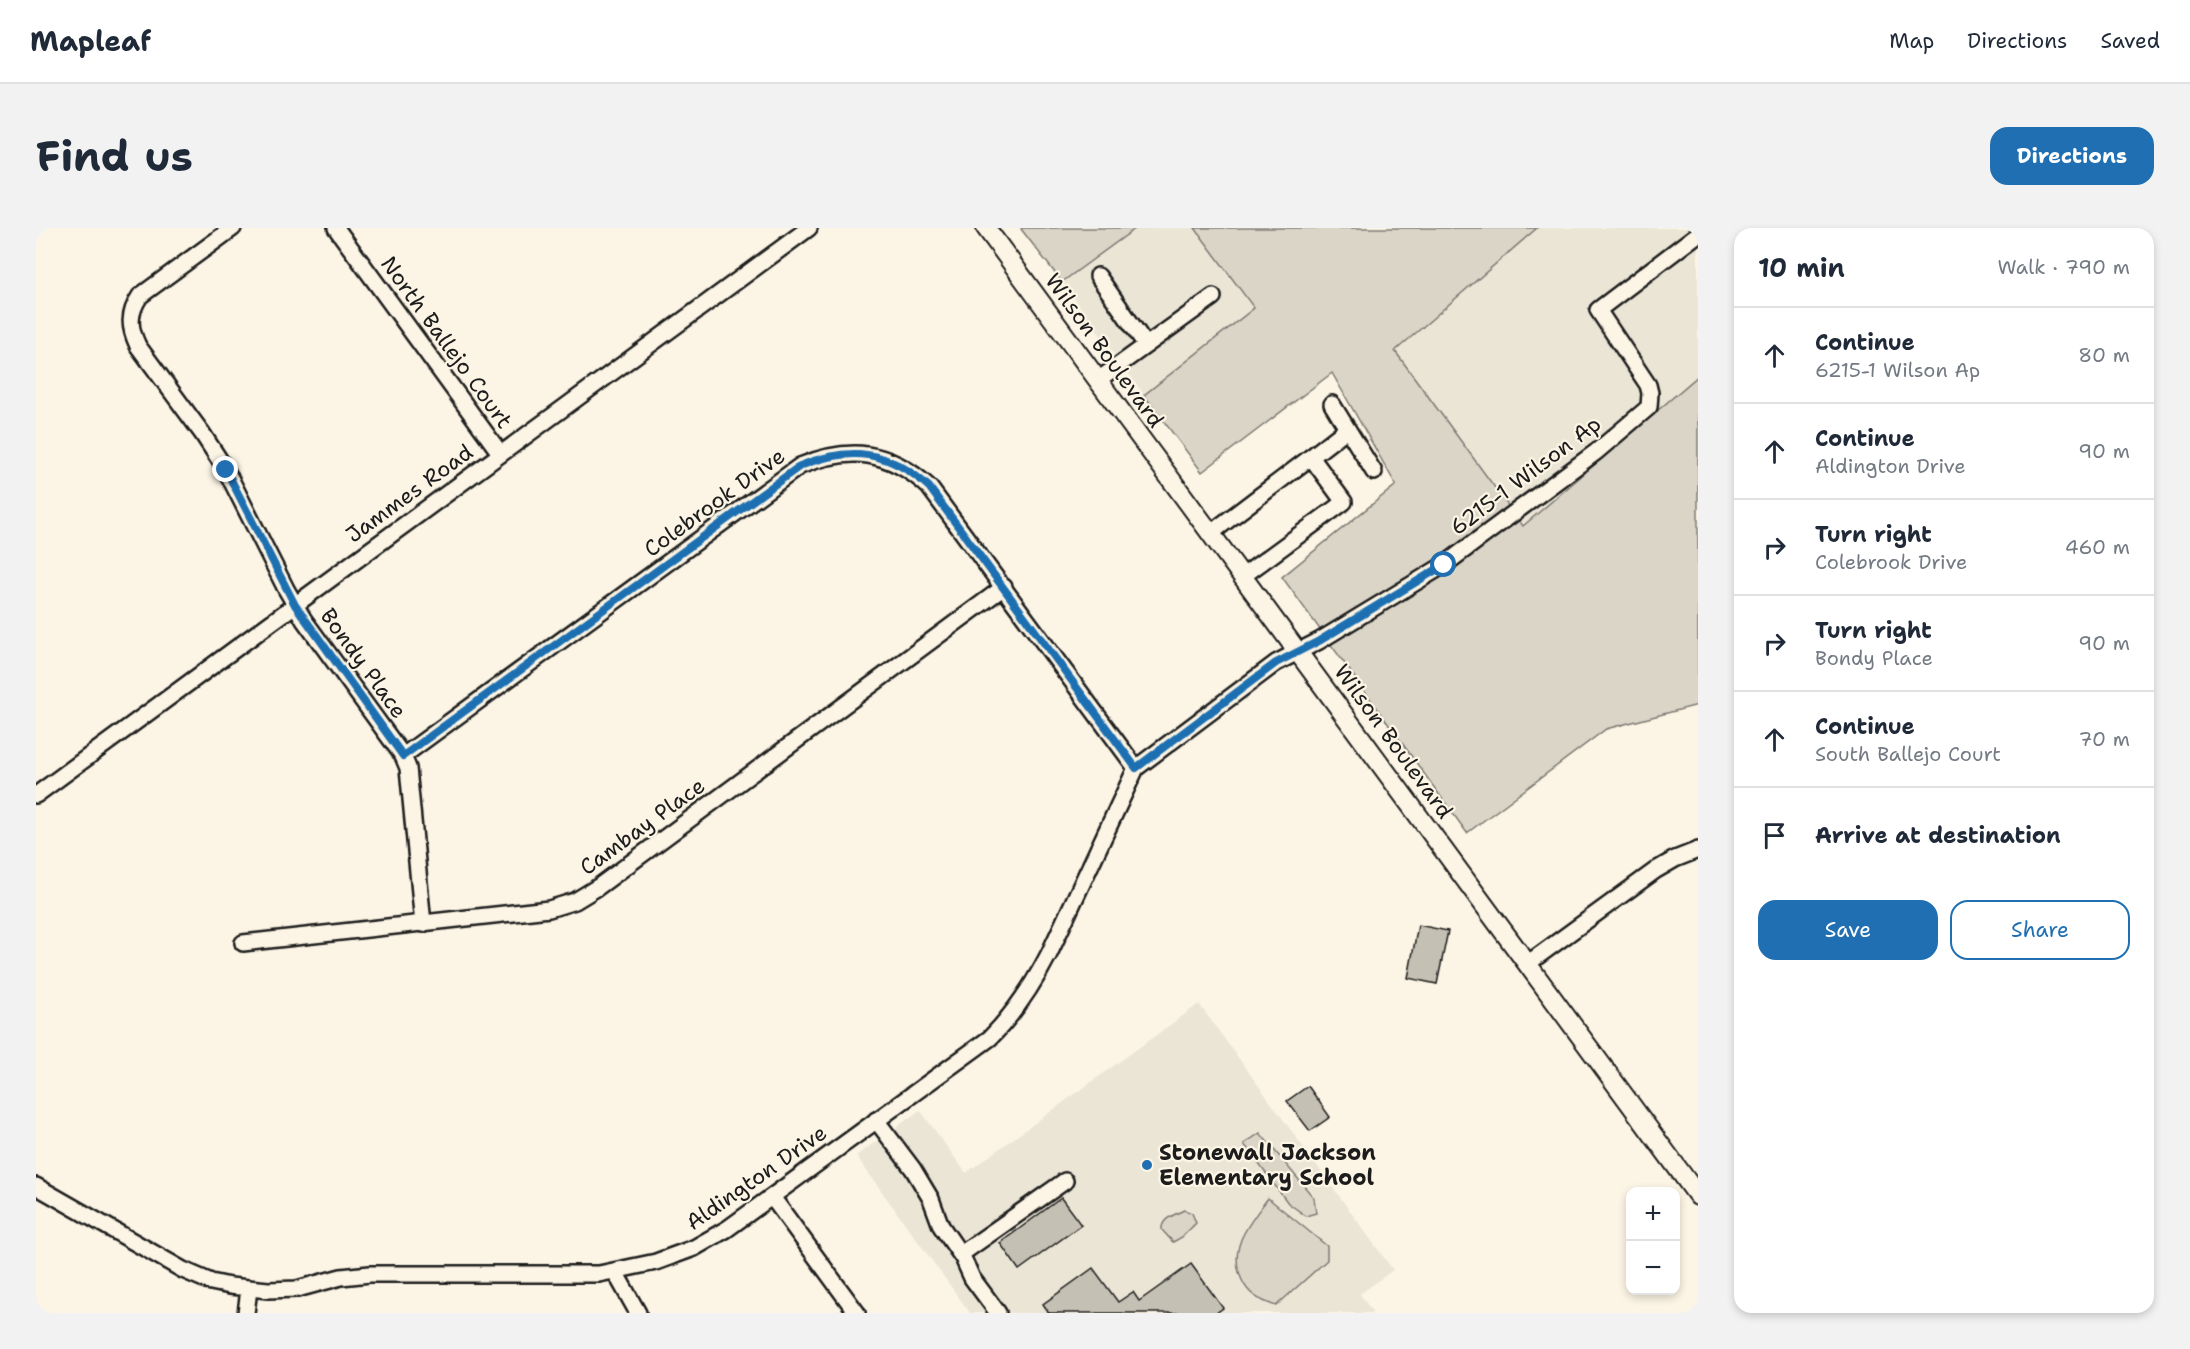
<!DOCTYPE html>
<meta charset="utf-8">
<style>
body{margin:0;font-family:"Shantell Sans",sans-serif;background:#f2f2f3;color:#1f2937}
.controls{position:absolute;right:18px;bottom:18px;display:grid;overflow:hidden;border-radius:12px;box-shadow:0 3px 9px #0003}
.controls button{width:54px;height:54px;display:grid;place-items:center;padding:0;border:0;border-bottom:2px solid #e0e1e3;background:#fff;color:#1f2937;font:30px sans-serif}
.stop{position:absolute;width:18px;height:18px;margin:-14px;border:4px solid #1f6fb2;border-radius:50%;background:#fff}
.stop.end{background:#1f6fb2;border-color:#fff;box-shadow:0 2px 6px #0008}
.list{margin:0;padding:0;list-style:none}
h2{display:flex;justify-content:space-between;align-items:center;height:78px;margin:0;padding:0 24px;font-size:26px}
h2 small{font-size:20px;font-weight:400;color:#747a83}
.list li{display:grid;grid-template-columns:39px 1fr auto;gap:18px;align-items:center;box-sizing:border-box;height:96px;padding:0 24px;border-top:2px solid #e0e1e3}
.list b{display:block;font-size:22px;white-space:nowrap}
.list p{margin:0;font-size:20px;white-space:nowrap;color:#747a83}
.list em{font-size:20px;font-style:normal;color:#747a83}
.actions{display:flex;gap:12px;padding:18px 24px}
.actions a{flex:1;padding:14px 0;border:2px solid #1f6fb2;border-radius:18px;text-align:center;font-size:21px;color:#1f6fb2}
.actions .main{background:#1f6fb2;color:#fff}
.icon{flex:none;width:33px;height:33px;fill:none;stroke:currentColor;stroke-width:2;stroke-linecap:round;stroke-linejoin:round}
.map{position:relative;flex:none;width:1662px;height:1085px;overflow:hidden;border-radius:18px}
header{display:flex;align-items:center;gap:36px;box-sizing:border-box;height:84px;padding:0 30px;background:#fff;border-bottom:2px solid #e0e1e3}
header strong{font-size:28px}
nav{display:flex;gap:33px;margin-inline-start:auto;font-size:21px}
.intro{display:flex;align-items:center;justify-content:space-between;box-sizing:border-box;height:144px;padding:0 36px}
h1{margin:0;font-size:42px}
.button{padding:15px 27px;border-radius:18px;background:#1f6fb2;color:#fff;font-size:21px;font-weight:700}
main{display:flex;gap:36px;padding:0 36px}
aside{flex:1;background:#fff;border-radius:18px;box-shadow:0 3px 9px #0003}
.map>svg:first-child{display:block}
.built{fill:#ebe5d6}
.green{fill:#dbd5c8;stroke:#7c7872;stroke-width:1.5}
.building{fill:#c4c0b3;stroke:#1c1c1c;stroke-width:1.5}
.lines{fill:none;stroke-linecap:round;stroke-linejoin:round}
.minor-casing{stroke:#1c1c1c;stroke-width:20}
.major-casing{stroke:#1c1c1c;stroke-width:22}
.minor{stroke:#fcf5e5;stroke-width:15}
.major{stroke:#fcf5e5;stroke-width:18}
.route{stroke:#1f6fb2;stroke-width:8}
.poi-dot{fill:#1f6fb2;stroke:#fcf5e5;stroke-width:2}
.labels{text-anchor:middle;stroke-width:4.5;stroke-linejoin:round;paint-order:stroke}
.street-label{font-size:22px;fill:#1c1c1c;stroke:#fcf5e5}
.poi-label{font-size:22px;font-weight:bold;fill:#1c1c1c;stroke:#fcf5e5;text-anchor:start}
</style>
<header>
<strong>Mapleaf</strong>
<nav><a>Map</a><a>Directions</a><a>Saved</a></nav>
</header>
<div class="intro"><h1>Find us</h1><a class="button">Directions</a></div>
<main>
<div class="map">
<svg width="1662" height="1085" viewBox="0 0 1662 1085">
<rect width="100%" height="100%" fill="#fcf5e5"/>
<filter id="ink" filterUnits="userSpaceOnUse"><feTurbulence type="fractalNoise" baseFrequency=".0167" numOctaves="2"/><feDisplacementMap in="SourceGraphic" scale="12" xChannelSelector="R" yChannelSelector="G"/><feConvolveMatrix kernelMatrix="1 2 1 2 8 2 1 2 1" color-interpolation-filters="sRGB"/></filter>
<g filter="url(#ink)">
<!-- built -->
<g class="built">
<path d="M1100,0H1159L1218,80L1108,167L1026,54Z"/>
<path d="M1501,0H1662V148L1487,298L1359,123Z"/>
<path d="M1163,776L1357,1042L1324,1066L1337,1085H934L820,928L884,882L930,945Z"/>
</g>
<!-- green -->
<g class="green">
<path d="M986,0H1100L1026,54L985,1Z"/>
<path d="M1159,0H1501L1359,123L1487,298L1662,148V477L1570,501L1431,605L1246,349L1360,257L1296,145L1166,244L1108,167L1218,80Z"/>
<path d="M1224,905L1278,970L1280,985L1270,988L1252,975L1208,916Z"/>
<path d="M1232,970L1291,1018V1032L1240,1078C1223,1072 1212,1067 1205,1050C1192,1018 1214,995 1232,970Z"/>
<path d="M1148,982L1156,985L1160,995L1146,1009L1137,1014L1126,1002C1125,990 1139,987 1148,982Z"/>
</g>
<!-- building -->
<g class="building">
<path d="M1382,697L1412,703L1401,756L1372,750Z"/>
<path d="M1272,858L1294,889L1274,903L1251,873Z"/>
<path d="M1025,970L1045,997L983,1042L964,1015Z"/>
<path d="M1155,1036L1187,1080L1180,1085H1013L1007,1076L1057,1040L1082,1074L1097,1064L1103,1073Z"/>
</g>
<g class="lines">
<!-- minor casing -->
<g class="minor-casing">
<g id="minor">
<path d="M197,0L104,68C92,86 93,99 102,118L166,205L190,242L250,361L268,392L367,528L372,540L387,696"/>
<path d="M300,0L464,225"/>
<path d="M1062,48L1110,117"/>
<path d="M1062,152L1177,69"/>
<path d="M1296,176L1338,244"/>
<path d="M1275,229L1311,201"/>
<path d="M1175,305L1275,229L1308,274L1207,348"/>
<path d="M367,528L764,238C814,218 853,222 893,259L1100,540"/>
<path d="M0,567L773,0"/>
<path d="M207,715L513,681L539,673L562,659L968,359"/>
<path d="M1491,736L1620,642L1639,631L1662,622"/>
<path d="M840,892L877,941L895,971L905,998L927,1030L936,1050L962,1085"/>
<path d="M0,958L147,1042L175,1054L194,1058L232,1062L261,1061L305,1049L334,1046H563L620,1034L658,1020L691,1001L954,810C979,785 997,757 1013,726L1100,540L1240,435L1283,413L1408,337L1560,224L1613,179L1614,165L1612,157L1562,82L1662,6"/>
<path d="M736,969L821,1085"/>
<path d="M925,1026L1029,953"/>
<path d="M579,1044L602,1085"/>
<path d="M210,1085L213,1061"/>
</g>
</g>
<!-- major casing -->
<g class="major-casing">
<path id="major" d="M950,0L1662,968"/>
</g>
<!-- minor -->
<use href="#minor" class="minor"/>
<!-- major -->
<use href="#major" class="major"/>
</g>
</g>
<g class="lines" filter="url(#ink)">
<!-- route -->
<path class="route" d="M190,242L259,377L367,528L764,238C814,218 853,222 893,259L1100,540L1240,435L1283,413L1408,337"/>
</g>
<!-- markers -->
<circle class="poi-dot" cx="1111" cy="937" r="6"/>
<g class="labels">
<!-- street labels -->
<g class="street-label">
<text transform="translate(411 114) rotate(54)" y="8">North Ballejo Court</text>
<text transform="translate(1069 122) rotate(54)" y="8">Wilson Boulevard</text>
<text transform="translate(1489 247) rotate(-37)" y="8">6215-1 Wilson Ap</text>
<text transform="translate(373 265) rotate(-36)" y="8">Jammes Road</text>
<text transform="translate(678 274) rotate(-36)" y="8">Colebrook Drive</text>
<text transform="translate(328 435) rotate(54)" y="8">Bondy Place</text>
<text transform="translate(1358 513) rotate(54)" y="8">Wilson Boulevard</text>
<text transform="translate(606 598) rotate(-36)" y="8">Cambay Place</text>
<text transform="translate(720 949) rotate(-35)" y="8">Aldington Drive</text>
</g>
<!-- poi labels -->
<g class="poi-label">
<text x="1123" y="932">Stonewall Jackson<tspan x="1123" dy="25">Elementary School</tspan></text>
</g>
</g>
</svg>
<div class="controls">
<button>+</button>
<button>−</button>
</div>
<div class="stop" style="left:1408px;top:337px"></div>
<div class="stop end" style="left:190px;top:242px"></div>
</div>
<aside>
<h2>10 min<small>Walk · 790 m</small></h2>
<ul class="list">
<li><svg class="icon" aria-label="ahead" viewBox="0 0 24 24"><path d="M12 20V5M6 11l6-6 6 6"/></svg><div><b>Continue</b><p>6215-1 Wilson Ap</p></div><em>80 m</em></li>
<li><svg class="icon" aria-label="ahead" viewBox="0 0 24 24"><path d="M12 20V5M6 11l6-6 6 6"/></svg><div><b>Continue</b><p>Aldington Drive</p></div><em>90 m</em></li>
<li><svg class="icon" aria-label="right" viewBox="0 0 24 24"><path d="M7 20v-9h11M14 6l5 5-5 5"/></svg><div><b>Turn right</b><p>Colebrook Drive</p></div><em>460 m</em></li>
<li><svg class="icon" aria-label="right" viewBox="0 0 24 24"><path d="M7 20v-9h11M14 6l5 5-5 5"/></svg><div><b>Turn right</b><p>Bondy Place</p></div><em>90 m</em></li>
<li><svg class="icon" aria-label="ahead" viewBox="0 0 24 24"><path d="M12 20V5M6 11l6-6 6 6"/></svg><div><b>Continue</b><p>South Ballejo Court</p></div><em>70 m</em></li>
<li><svg class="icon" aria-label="arrive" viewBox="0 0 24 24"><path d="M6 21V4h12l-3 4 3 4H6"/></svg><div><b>Arrive at destination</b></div></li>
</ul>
<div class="actions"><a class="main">Save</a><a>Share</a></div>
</aside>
</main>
